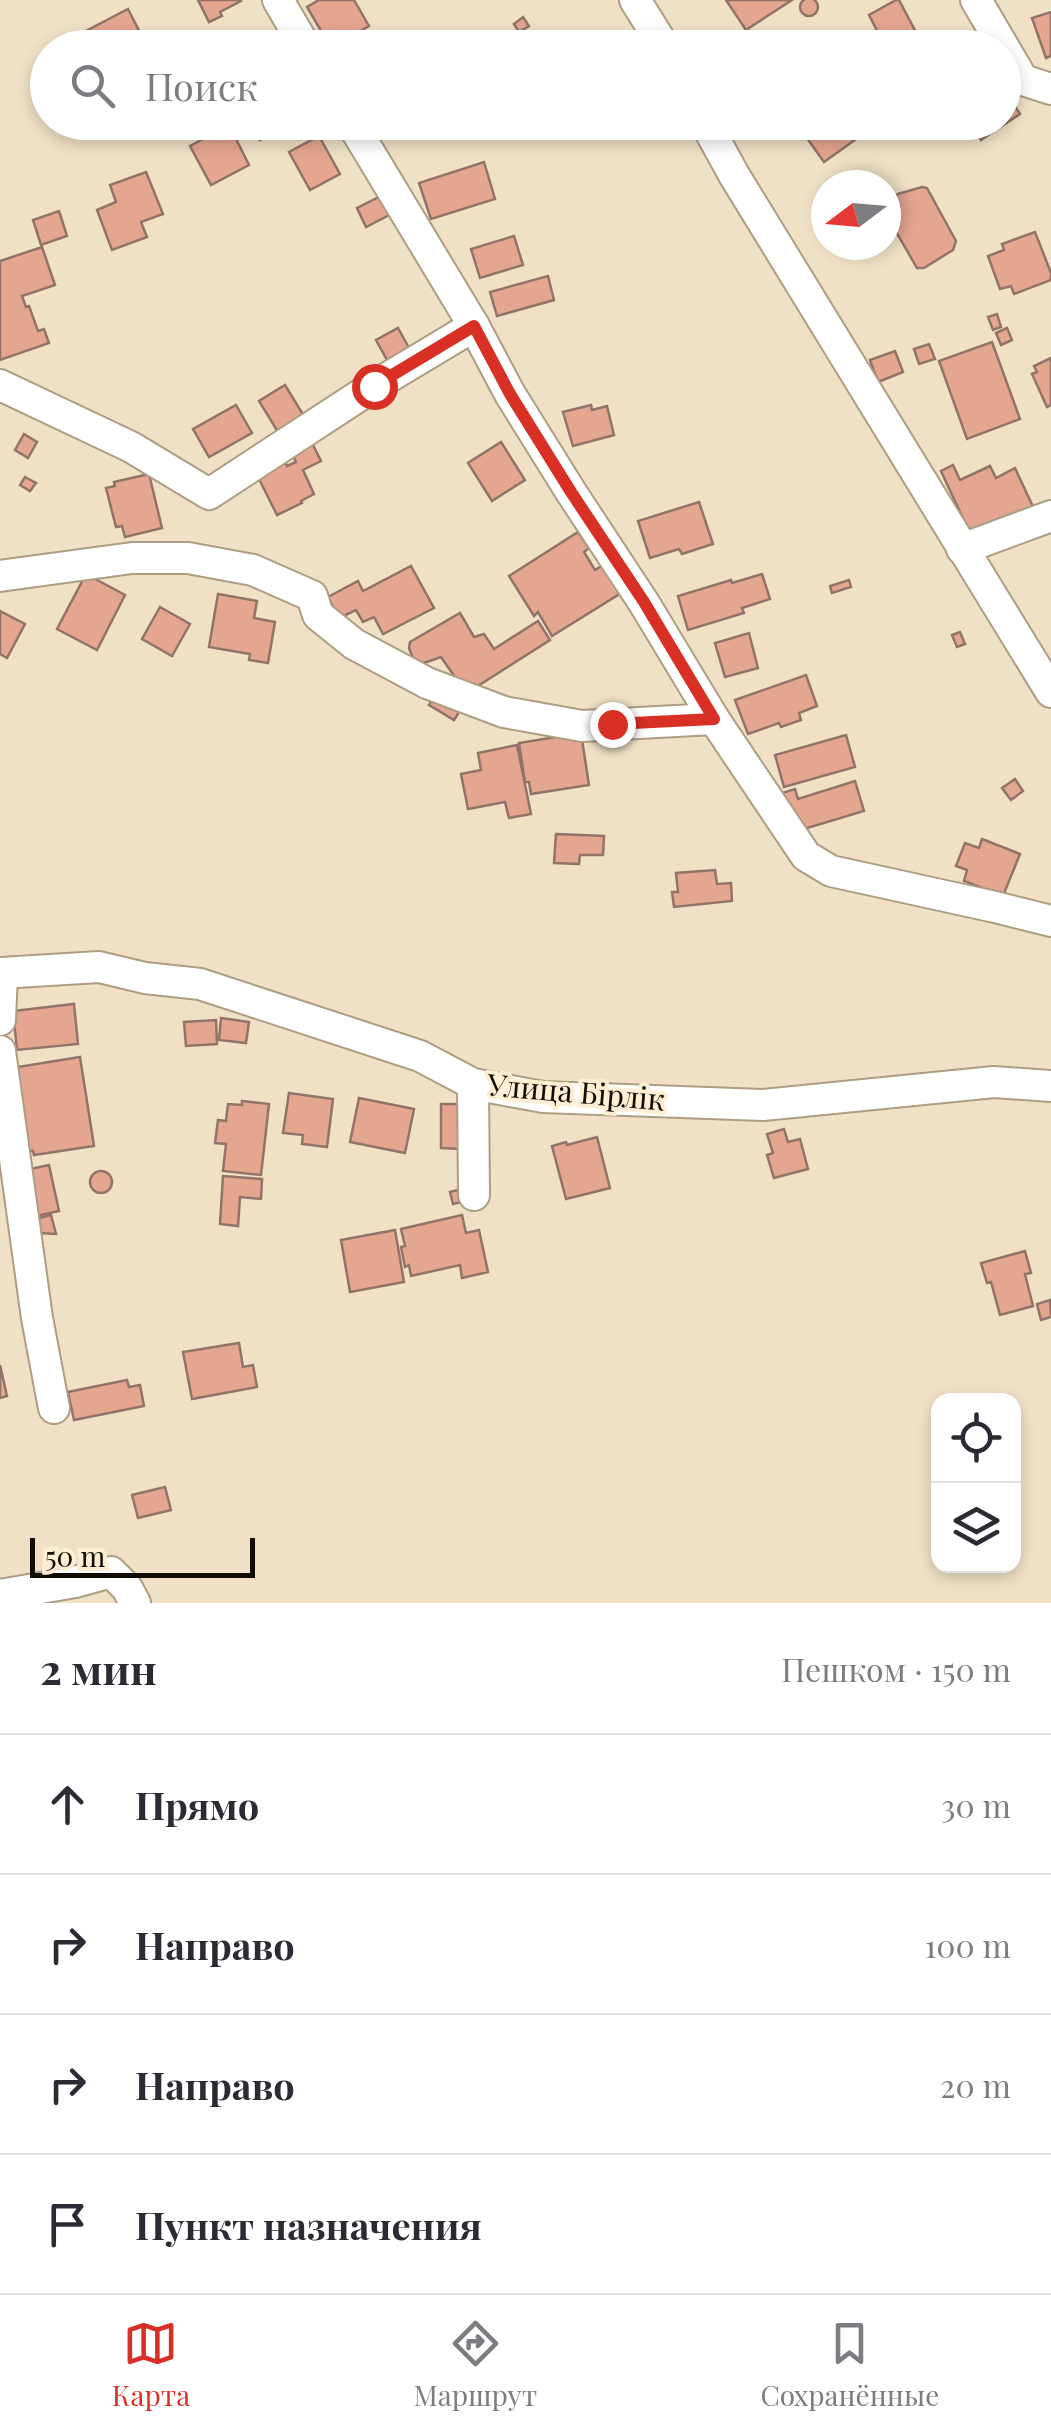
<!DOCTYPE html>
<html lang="ru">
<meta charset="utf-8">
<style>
body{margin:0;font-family:"Playfair Display",serif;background:#f7f7f7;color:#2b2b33}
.controls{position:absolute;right:30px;bottom:30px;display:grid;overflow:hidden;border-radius:20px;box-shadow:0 5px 15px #0003}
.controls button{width:90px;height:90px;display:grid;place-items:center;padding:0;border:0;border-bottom:2px solid #e1e1e2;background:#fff;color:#2b2b33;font:50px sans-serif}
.compass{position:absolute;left:811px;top:170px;width:90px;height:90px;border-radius:50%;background:#fff;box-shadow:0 5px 15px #0003;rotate:254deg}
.scale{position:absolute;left:30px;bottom:25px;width:225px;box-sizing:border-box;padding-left:10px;border:5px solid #110c04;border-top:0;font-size:28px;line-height:35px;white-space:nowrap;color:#110c04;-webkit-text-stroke:8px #feeed2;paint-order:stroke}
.stop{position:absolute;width:30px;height:30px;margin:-22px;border:8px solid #d93025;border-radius:50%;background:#fff}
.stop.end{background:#d93025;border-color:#fff;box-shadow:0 2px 10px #0008}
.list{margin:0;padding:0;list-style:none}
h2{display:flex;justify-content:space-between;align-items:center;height:130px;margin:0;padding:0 40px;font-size:42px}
h2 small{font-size:32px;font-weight:400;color:#7c7c81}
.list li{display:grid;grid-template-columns:65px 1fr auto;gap:30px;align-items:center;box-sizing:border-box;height:140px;padding:0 40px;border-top:2px solid #e1e1e2}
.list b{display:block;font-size:38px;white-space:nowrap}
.list em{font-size:32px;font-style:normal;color:#7c7c81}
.icon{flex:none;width:55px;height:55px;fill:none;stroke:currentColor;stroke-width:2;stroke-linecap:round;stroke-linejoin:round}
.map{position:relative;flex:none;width:1051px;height:1603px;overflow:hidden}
.search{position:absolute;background:#fff;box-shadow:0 5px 15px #0003;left:30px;right:30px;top:30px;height:110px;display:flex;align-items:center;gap:25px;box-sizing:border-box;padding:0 35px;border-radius:55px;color:#7c7c81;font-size:38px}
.sheet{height:690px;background:#fff}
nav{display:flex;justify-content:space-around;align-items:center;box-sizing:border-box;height:140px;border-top:2px solid #e1e1e2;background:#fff;font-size:28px;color:#7c7c81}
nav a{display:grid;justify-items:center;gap:5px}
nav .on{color:#d93025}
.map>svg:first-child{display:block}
.building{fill:#e5a691;stroke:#91736a;stroke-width:2.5}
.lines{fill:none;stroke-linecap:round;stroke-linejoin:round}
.minor-casing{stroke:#ac9d83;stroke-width:34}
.minor{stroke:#fff;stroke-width:30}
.route{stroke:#d93025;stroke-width:12}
.labels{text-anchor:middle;stroke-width:8;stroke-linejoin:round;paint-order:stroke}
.street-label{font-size:30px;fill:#110c04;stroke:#feeed2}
</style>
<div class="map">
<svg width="1051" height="1603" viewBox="0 0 1051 1603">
<rect width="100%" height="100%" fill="#f0e1c6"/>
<!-- building -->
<g class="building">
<circle cx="809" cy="7" r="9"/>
<path d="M198,0H241V1L220,12L222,16L209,22Z"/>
<path d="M319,0H354L369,26L331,48L307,7Z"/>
<path d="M726,0H792L746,30Z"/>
<path d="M896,0H899L919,38L911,42L915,48H886L869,15Z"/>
<path d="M128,9L148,48H92L84,32Z"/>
<path d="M1051,12V56L1046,58L1032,18Z"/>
<path d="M523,17L529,26L519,32L514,24Z"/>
<path d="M974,37L980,48H956Z"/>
<path d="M1004,89L1020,114L981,140L969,122H1004Z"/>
<path d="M250,122H283L285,126L260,140Z"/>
<path d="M497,122H531L520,126L522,132L510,137L508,131L501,133Z"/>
<path d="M747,122H771L760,130L749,126Z"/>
<path d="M809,122H880L824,162L804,134L813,127Z"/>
<path d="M229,125L249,165L211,185L190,146Z"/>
<path d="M319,136L340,174L310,190L289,152Z"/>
<path d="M484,162L495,199L431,219L419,183Z"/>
<path d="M146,172L163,214L141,222L147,237L112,250L97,210L116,202L110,185Z"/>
<path d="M922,187L927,188L956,241L953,250L924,268H917L887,216L886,206L889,200L898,194Z"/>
<path d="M381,196L391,214L366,227L357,208Z"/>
<path d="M59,211L67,236L41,245L33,220Z"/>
<path d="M1035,232L1051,273V280L1014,294L1011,286L1000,289L988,256L1004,250L1002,244Z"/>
<path d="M514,236L523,265L480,278L471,249Z"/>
<path d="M42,247L55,285L22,296L26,307L29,306L38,331L44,329L49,343L0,360V261Z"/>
<path d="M548,276L554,300L497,316L490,292Z"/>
<path d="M997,314L1001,327L993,330L988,317Z"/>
<path d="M398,328L414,357L392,369L376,340Z"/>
<path d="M1007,328L1012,340L1001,345L996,333Z"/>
<path d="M992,342L1020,419L967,439L939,361Z"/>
<path d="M929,344L935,359L919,364L914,349Z"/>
<path d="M895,351L903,372L878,382L870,360Z"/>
<path d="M1051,358V405L1047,407L1032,374L1037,372L1034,366Z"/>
<path d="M285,385L304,416L278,432L259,401Z"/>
<path d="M236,405L252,433L209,457L193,429Z"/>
<path d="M591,405L592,410L607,406L614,435L573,446L563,412Z"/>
<path d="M24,434L37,442L28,458L15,450Z"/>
<path d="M311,441L321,461L303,470L314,494L301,501L302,503L277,515L257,475L283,457L287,466L296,462L291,451Z"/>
<path d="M501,442L525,480L492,501L468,463Z"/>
<path d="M953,465L960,480L990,466L996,478L1015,468L1034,509L972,538L941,471Z"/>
<path d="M149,474L162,528L125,537L122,526L116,527L106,488L115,486L114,482Z"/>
<path d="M25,477L36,483L30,491L20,485Z"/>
<path d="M699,502L713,544L682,554L679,549L650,558L638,521Z"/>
<path d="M578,532L589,548L584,552L595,570L603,565L621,593L552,636L538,612L534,616L509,576Z"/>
<path d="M411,566L434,608L383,634L374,617L363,622L356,610L339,618L328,597L358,581L363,591Z"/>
<path d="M86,574L125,595L97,650L57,629Z"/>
<path d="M762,574L770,599L742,608L744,613L688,630L678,596L731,580L732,583Z"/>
<path d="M849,580L851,587L832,593L830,586Z"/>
<path d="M218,594L257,601L254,618L275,622L268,663L249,660L250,654L209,647Z"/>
<path d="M160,607L190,624L172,656L142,639Z"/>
<path d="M0,611L25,624L7,658L0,654Z"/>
<path d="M460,613L474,637L484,634L494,649L538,621L550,640L470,691L464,690L441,657L418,665L415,663L409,648L410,642Z"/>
<path d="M960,632L965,644L957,647L952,635Z"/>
<path d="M749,633L758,668L725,677L715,643Z"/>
<path d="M806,675L817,706L799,713L801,720L781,727L779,723L748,734L735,700Z"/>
<path d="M435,695L461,709L454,720L429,705Z"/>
<path d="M581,733L589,785L531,794L529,782H525L519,743Z"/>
<path d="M846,735L855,767L784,787L775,755Z"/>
<path d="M517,745L531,814L509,818L505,802L468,809L461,774L481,770L478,753Z"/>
<path d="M1015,779L1023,791L1011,800L1002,788Z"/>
<path d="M855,781L864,811L794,832L782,793L795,789L798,799Z"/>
<path d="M556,834L604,836L603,855H580L579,864L554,863Z"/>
<path d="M982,839L1020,854L1003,896L964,881L967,870L956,866L965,843L979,848Z"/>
<path d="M715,870L717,884L731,883L732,901L674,907L672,892H678L676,873Z"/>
<path d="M74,1004L78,1044L17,1050L13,1011Z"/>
<path d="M221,1018L249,1022L246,1043L219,1040Z"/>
<path d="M216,1020L217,1044L186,1046L184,1022Z"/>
<path d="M80,1057L94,1146L34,1155L33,1151L26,1152L12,1068Z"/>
<path d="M289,1093L333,1099L327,1147L302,1144L303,1135L283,1133Z"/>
<path d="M359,1098L414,1109L405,1153L350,1142Z"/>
<path d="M242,1101L269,1104L261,1175L223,1171L226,1144L215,1143L218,1120L226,1121L228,1104L242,1105Z"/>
<path d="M441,1104H460V1149L441,1148Z"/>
<path d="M784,1129L788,1142L800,1139L808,1169L774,1178L767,1155L773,1153L767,1134Z"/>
<path d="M597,1137L610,1188L566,1199L552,1146L566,1142L567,1145Z"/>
<path d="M49,1165L59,1211L36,1216L26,1170Z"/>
<circle cx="101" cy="1182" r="11"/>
<path d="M223,1176L262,1179L261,1199L240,1197L238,1226L220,1224Z"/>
<path d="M458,1190L461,1202L453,1204L450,1192Z"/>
<path d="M51,1215L56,1234L39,1233L35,1219Z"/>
<path d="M462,1215L466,1233L479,1230L488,1272L462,1278L460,1265L411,1276L409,1265L405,1267L401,1247L405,1246L401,1229Z"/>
<path d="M395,1230L404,1282L350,1292L341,1240Z"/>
<path d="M1025,1251L1031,1273L1025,1274L1033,1306L1000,1315L991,1282L987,1283L981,1263Z"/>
<path d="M1050,1300L1051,1317L1041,1320L1037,1304Z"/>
<path d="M239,1343L243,1367L253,1365L257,1387L192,1399L183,1352Z"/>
<path d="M0,1365L7,1396L0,1398Z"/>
<path d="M127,1380L129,1387L140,1385L144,1406L74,1420L68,1392Z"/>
<path d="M165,1487L171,1510L138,1518L132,1495Z"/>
</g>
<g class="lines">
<!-- minor casing -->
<g class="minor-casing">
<g id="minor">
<path d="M278,0L306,48"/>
<path d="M635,0L665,48"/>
<path d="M976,0L1023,80L1051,89"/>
<path d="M351,122L474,326L510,394L571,492L644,603L714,719L806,856L831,871L995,907L1051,921"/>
<path d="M705,122L734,175L1051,692"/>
<path d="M0,385L131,447L209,494L374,386L474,326"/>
<path d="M962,549L1051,516"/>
<path d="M0,576L132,558H188L253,570L312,596L318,615L354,644L427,683L504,712L582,726L714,719"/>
<path d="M0,973L99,967L145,978L200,984L420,1056L473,1084L543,1097L763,1105L994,1082L1051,1086"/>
<path d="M0,1020L2,973"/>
<path d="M0,1051L37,1318L54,1408"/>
<path d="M473,1084L474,1195"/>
<path d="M0,1595L75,1582L111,1572L127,1588L135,1603"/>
</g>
</g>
<!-- minor -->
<use href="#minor" class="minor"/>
</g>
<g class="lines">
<!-- route -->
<path class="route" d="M374,386L474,326L510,394L571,492L644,602L714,719L612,724"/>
</g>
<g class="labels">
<!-- street labels -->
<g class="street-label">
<text transform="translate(576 1093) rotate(5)" y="10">Улица Бірлік</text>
</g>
</g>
</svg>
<div class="controls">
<button><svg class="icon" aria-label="locate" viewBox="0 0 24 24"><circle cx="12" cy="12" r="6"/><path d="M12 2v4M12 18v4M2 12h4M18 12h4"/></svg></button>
<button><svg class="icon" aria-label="layers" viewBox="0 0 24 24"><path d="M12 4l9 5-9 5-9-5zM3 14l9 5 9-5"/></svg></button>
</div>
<svg class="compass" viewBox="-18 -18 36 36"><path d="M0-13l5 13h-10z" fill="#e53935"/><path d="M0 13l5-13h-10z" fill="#7c7c81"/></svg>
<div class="scale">50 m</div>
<div class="stop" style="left:374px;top:386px"></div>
<div class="stop end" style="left:612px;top:724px"></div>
<div class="search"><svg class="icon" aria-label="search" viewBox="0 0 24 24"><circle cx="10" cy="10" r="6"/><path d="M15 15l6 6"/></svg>Поиск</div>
</div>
<section class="sheet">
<h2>2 мин<small>Пешком · 150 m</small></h2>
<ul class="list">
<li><svg class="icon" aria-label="ahead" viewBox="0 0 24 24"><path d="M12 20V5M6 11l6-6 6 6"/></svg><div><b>Прямо</b></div><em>30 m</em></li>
<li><svg class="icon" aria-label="right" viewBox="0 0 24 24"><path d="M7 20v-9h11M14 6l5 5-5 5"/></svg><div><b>Направо</b></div><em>100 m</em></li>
<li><svg class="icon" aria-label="right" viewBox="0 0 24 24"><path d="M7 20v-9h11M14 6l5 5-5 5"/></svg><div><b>Направо</b></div><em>20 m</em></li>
<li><svg class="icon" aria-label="arrive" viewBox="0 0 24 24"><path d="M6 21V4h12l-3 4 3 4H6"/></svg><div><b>Пункт назначения</b></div></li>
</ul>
</section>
<nav>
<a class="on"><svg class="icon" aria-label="map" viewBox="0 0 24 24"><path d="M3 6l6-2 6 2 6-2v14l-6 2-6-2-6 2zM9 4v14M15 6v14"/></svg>Карта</a>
<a><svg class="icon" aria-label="directions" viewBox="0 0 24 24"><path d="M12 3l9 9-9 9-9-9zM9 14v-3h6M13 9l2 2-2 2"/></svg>Маршрут</a>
<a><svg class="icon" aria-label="saved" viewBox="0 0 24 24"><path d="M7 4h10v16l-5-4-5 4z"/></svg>Сохранённые</a>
</nav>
